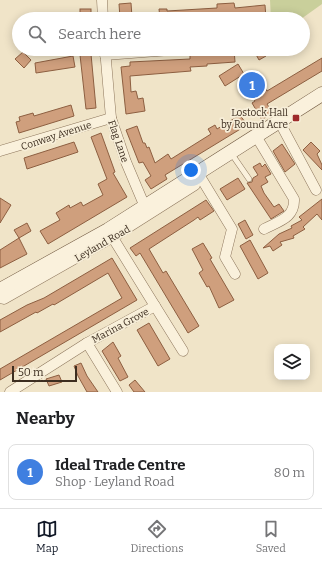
<!DOCTYPE html>
<meta charset="utf-8">
<style>
body{margin:0;font-family:Bitter,serif;background:#f6f6f6;color:#202124}
.controls{position:absolute;right:12px;bottom:12px;display:grid;overflow:hidden;border-radius:8px;box-shadow:0 2px 10px #0003}
.controls button{width:36px;height:36px;display:grid;place-items:center;padding:0;border:0;border-bottom:1px solid #e0e0e0;background:#fff;color:#202124;font:20px sans-serif}
.scale{position:absolute;left:12px;bottom:10px;width:65px;box-sizing:border-box;padding-left:4px;border:2px solid #3d2e20;border-top:0;font-size:11px;line-height:14px;white-space:nowrap;color:#3d2e20;-webkit-text-stroke:3px #f7eed8;paint-order:stroke}
.you{position:absolute;left:191px;top:170px;width:14px;height:14px;margin:-10px;border:3px solid #fff;border-radius:50%;background:#1a73e8;box-shadow:0 0 0 6px #1a73e833}
.badge{display:grid;place-items:center;width:26px;height:26px;border-radius:50%;background:#111827;color:#fff;font-size:13px;font-weight:700}
.pin{position:absolute;translate:-50% -50%;border:2px solid #fff;box-shadow:0 1px 4px #0006}
.list{margin:0;padding:0;list-style:none}
h2{display:flex;justify-content:space-between;align-items:center;height:52px;margin:0;padding:0 16px;font-size:17px}
h2 small{font-size:13px;font-weight:400;color:#757577}
.list li{display:grid;grid-template-columns:26px 1fr auto;gap:12px;align-items:center;box-sizing:border-box;height:56px;margin:0 8px 8px;padding:0 8px;border:1px solid #e0e0e0;border-radius:8px}
.list b{display:block;font-size:15px;white-space:nowrap}
.list p{margin:0;font-size:13px;white-space:nowrap;color:#757577}
.list em{font-size:13px;font-style:normal;color:#757577}
.icon{flex:none;width:22px;height:22px;fill:none;stroke:currentColor;stroke-width:2;stroke-linecap:round;stroke-linejoin:round}
.map{position:relative;flex:none;width:322px;height:392px;overflow:hidden}
.search{position:absolute;background:#fff;box-shadow:0 2px 10px #0003;left:12px;right:12px;top:12px;height:44px;display:flex;align-items:center;gap:10px;box-sizing:border-box;padding:0 14px;border-radius:22px;color:#757577;font-size:15px}
.sheet{height:116px;background:#fff}
nav{display:flex;justify-content:space-around;align-items:center;box-sizing:border-box;height:56px;border-top:1px solid #e0e0e0;background:#fff;font-size:11px;color:#757577}
nav a{display:grid;justify-items:center;gap:2px}
nav .on{color:#111827}
.map>svg:first-child{display:block}
.green{fill:#c9cf9b}
.building{fill:#cf9f7d;stroke:#8d5f41}
.lines{fill:none;stroke-linecap:round;stroke-linejoin:round}
.service-casing{stroke:#8d765c;stroke-width:6}
.minor-casing{stroke:#8d765c;stroke-width:11}
.secondary-casing{stroke:#6f573f;stroke-width:15}
.service{stroke:#faf1dc;stroke-width:5}
.minor{stroke:#faf1dc;stroke-width:10}
.secondary{stroke:#faf1dc;stroke-width:14}
.poi-dot{fill:#9e2a2b;stroke:#f7eed8;stroke-width:1.5}
.labels{text-anchor:middle;stroke-width:3.5;stroke-linejoin:round;paint-order:stroke}
.poi-label{font-size:10px;fill:#3d2e20;stroke:#f7eed8;text-anchor:end}
.street-label{font-size:10px;fill:#3d2e20;stroke:#f7eed8}
</style>
<div class="map">
<svg width="322" height="392" viewBox="0 0 322 392">
<rect width="100%" height="100%" fill="#f0e4c8"/>
<!-- green -->
<path class="green" d="M270,0H322V4L301,19H271Z"/>
<!-- building -->
<g class="building">
<path d="M131,3L132,17L120,18L119,4Z"/>
<path d="M234,3L235,8L265,5L266,18L240,17V16L215,19H160L159,9H167V11L217,8V4Z"/>
<rect x="80" y="9" width="11" height="10"/>
<path d="M226,49H234L235,62L207,64V66L190,67L191,71L130,76L131,92L136,91L138,99L143,98L145,111L126,114L121,67L130,66V62L190,59V55L210,54V52L226,51Z"/>
<path d="M253,49H262L266,56L259,60Z"/>
<path d="M23,52L31,60L24,68L15,59Z"/>
<path d="M91,54L96,108L86,109L80,55Z"/>
<path d="M73,56L75,67L36,73L35,63Z"/>
<path d="M322,58V71L267,104L272,112L262,120L252,103L255,101L252,95L255,94L253,90L263,85L267,91Z"/>
<path d="M238,64L244,74L225,86L219,76Z"/>
<path d="M71,105L74,116L19,133L16,122L20,121L19,117L33,113L34,116Z"/>
<path d="M240,115L247,125L165,175L167,179L151,189L145,180L151,176L143,162L139,163L126,130L137,126L143,143H145L147,148L149,147L155,163L168,154L171,159L211,134L208,129L215,125L217,129Z"/>
<path d="M101,133L115,172L113,173L127,197L48,244L40,231L60,220L56,213L69,205L70,208L81,202L83,206L103,195L98,184L107,179L91,137Z"/>
<path d="M74,142L78,152L27,169L24,158Z"/>
<path d="M311,142L320,151L317,154L322,165V170L303,150Z"/>
<path d="M282,144L295,164L285,172L273,151Z"/>
<path d="M260,163L262,167L265,164L271,174L265,177L268,182L261,186L264,193L274,207L279,204L284,211L271,219L247,183L252,182L253,178L258,175L253,167Z"/>
<path d="M238,178L245,189L227,200L220,189Z"/>
<path d="M0,198L11,205L0,223Z"/>
<path d="M322,199V220L317,214L303,227L305,229L293,236L294,238L280,242L282,245L273,251L270,246L263,248L279,234L292,228L291,226L302,220L299,217Z"/>
<path d="M206,200L214,211L200,220L198,217L194,220L149,249L163,273L166,271L199,326L188,333L140,253L136,256L130,248Z"/>
<path d="M245,220L253,235L246,239L238,224Z"/>
<path d="M27,223L31,231L19,238L14,230Z"/>
<path d="M19,238L27,254L0,268V250Z"/>
<path d="M250,240L268,273L258,279L240,246Z"/>
<path d="M203,243L212,258L210,259L234,300L219,308L209,286L207,287L199,273L203,270L192,249Z"/>
<path d="M112,258L137,300L0,380V369L122,298L108,273L54,305L53,304L37,313L36,312L0,332V320L27,305L44,298Z"/>
<path d="M149,323L170,359L158,366L137,330Z"/>
<path d="M113,342L121,356L118,358L128,377L120,381L102,351Z"/>
<path d="M81,363L87,376L98,392H87L78,376L74,366Z"/>
<path d="M59,375L62,382L49,386L46,379Z"/>
<path d="M135,380L145,392H134L129,385Z"/>
</g>
<g class="lines">
<!-- service casing -->
<g class="service-casing">
<path id="service" d="M231,153L249,179"/>
</g>
<!-- minor casing -->
<g class="minor-casing">
<g id="minor">
<path d="M102,0L103,19"/>
<path d="M105,49L111,118L126,162L145,207"/>
<path d="M105,55L183,49"/>
<path d="M279,121L316,190"/>
<path d="M256,136L294,199C295,218 279,221 264,229"/>
<path d="M0,151L111,118"/>
<path d="M198,173L232,229L225,257L235,274"/>
<path d="M0,298L4,299L113,237L195,185L191,178"/>
<path d="M155,306L183,351"/>
<path d="M87,343L117,392"/>
<path d="M10,392L87,343L155,306L108,230"/>
</g>
</g>
<!-- secondary casing -->
<g class="secondary-casing">
<path id="secondary" d="M0,290L108,230L322,94"/>
</g>
<!-- service -->
<use href="#service" class="service"/>
<!-- minor -->
<use href="#minor" class="minor"/>
<!-- secondary -->
<use href="#secondary" class="secondary"/>
</g>
<!-- markers -->
<rect class="poi-dot" x="292" y="114" width="8" height="8" rx="2"/>
<g class="labels">
<!-- poi labels -->
<g class="poi-label">
<text x="288" y="116">Lostock Hall<tspan x="288" dy="12">by Round Acre</tspan></text>
</g>
<!-- street labels -->
<g class="street-label">
<text transform="translate(56 135) rotate(-18)" y="4">Conway Avenue</text>
<text transform="translate(119 141) rotate(71)" y="4">Flag Lane</text>
<text transform="translate(102 243) rotate(-30)" y="4">Leyland Road</text>
<text transform="translate(120 325) rotate(-28)" y="4">Marina Grove</text>
</g>
</g>
</svg>
<div class="controls">
<button><svg class="icon" aria-label="layers" viewBox="0 0 24 24"><path d="M12 4l9 5-9 5-9-5zM3 14l9 5 9-5"/></svg></button>
</div>
<div class="scale">50 m</div>
<div class="you"></div>
<div class="pin badge" style="left:252px;top:85px;background:#3f7fe0">1</div>
<div class="search"><svg class="icon" aria-label="search" viewBox="0 0 24 24"><circle cx="10" cy="10" r="6"/><path d="M15 15l6 6"/></svg>Search here</div>
</div>
<section class="sheet">
<h2>Nearby<small></small></h2>
<ul class="list">
<li><span class="badge" style="background:#3f7fe0">1</span><div><b>Ideal Trade Centre</b><p>Shop · Leyland Road</p></div><em>80 m</em></li>
</ul>
</section>
<nav>
<a class="on"><svg class="icon" aria-label="map" viewBox="0 0 24 24"><path d="M3 6l6-2 6 2 6-2v14l-6 2-6-2-6 2zM9 4v14M15 6v14"/></svg>Map</a>
<a><svg class="icon" aria-label="directions" viewBox="0 0 24 24"><path d="M12 3l9 9-9 9-9-9zM9 14v-3h6M13 9l2 2-2 2"/></svg>Directions</a>
<a><svg class="icon" aria-label="saved" viewBox="0 0 24 24"><path d="M7 4h10v16l-5-4-5 4z"/></svg>Saved</a>
</nav>
